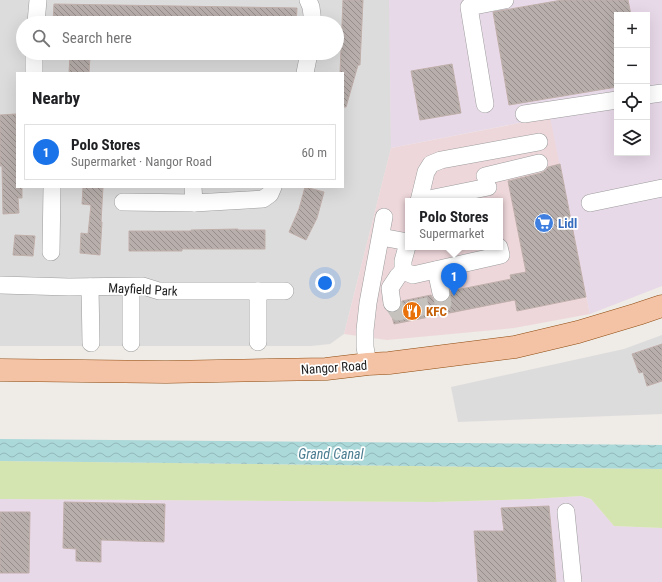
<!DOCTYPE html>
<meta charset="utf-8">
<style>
body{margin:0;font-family:"Roboto Condensed",sans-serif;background:#f2f2f2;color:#202124}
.controls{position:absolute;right:12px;top:12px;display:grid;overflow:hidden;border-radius:0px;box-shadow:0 4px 16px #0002}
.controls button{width:36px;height:36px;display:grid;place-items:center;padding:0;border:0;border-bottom:1px solid #e0e0e0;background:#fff;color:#202124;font:20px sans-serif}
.you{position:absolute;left:325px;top:283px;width:14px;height:14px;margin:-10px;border:3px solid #fff;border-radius:50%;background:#1a73e8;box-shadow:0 0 0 6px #1a73e833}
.badge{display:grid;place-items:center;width:26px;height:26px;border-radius:50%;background:#1a73e8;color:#fff;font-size:13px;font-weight:700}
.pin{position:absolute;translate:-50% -33px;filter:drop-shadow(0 1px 2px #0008)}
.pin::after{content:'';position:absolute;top:21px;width:14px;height:12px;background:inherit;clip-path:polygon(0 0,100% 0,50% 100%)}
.popup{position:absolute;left:405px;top:198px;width:98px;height:52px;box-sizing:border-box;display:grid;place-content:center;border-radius:0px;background:#fff;filter:drop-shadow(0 1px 3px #0005);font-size:13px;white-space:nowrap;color:#757577}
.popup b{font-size:15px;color:#202124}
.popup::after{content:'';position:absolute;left:50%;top:100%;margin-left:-8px;border:8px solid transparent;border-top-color:#fff}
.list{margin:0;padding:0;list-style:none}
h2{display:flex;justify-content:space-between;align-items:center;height:52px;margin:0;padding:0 16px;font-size:17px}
h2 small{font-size:13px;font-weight:400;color:#757577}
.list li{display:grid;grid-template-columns:26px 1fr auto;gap:12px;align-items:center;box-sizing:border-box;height:56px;margin:0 8px 8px;padding:0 8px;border:1px solid #e0e0e0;border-radius:0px}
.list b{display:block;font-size:15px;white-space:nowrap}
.list p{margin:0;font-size:13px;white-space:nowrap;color:#757577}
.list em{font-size:13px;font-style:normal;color:#757577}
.icon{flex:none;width:22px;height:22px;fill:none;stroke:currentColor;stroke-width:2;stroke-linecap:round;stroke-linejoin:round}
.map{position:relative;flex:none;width:662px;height:582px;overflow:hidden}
.search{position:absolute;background:#fff;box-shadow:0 4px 16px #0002;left:16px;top:16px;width:328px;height:44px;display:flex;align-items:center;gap:10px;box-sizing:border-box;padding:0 14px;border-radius:22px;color:#757577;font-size:15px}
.panel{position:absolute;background:#fff;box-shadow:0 4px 16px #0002;left:16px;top:72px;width:328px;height:116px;border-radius:0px}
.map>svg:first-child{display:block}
.residential{fill:#dddcdd;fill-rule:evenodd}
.commercial{fill:#eed7db;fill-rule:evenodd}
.industrial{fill:#e8d9e8;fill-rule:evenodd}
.grass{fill:#d5e5b1}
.water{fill:url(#water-waves)}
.building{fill:url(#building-back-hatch);stroke:#c0afaa}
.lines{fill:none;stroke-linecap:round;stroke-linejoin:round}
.minor-tunnel{stroke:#c5c2be;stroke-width:17;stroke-dasharray:17 8;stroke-linecap:butt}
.minor-casing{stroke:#9c9c9c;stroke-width:18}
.major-casing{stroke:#8e4a0d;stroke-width:23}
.minor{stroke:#fff;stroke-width:17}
.major{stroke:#f4c3a6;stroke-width:22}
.labels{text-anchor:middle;stroke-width:3.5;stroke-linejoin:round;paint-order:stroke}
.shop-label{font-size:13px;font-weight:bold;fill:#366cbe;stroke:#fff;text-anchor:start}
.street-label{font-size:13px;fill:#1f1f1f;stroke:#fff}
.food-label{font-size:13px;font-weight:bold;fill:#c56008;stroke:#fff;text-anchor:start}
.water-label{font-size:14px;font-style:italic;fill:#497b90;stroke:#fff}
</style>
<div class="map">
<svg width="662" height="582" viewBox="0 0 662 582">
<defs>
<pattern id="water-waves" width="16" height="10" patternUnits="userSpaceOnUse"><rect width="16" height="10" fill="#abd8d9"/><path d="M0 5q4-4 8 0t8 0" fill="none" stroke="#93b9ba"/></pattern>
<pattern id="building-back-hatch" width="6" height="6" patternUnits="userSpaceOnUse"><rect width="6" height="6" fill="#b8afac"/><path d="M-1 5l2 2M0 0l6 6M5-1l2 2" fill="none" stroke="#958e8b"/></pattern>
</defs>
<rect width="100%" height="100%" fill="#efebe6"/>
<!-- residential -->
<g class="residential">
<path d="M0,0H390L391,148L344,334L330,344L311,346H0ZM23,23H337V53H23ZM17,73H343V187H17Z"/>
<path d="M662,335V414L458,422L451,387L624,349Z"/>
</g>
<!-- commercial -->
<path class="commercial" d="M551,117L590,314L514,328L387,340L344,334L391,148ZM408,201H500V247H408Z"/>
<!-- industrial -->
<g class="industrial">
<path d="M389,0H662V286L590,314L550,117L391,148ZM617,15H647V153H617Z"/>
<path d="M581,496L591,499L614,526L662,528V582H0V499L434,502L531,499Z"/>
</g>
<!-- grass -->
<path class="grass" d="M0,461L662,469V528L614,526L591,499L581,496L531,499L434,502L0,499Z"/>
<!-- water -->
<path class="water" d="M0,439L662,445V469L0,461Z"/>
<!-- building -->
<g class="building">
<path d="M343,0H363L360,65H358L346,107H343V73H340Z"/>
<path d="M562,0H628L631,15H617V87L509,105L493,12Z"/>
<path d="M54,4L297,8L296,23H53Z"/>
<path d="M70,55L90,56L89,73H69Z"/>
<path d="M452,64L461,113L420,120L411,71Z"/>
<path d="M16,114L17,187H22V198H18L19,213L3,214L2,166H0V115Z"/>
<path d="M560,164L586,297L517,311L515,300L394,324L391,313H394L398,311L401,306L402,301L431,295L433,299L438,302L443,303L448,300L450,296L451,291L511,279L510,275L526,272L508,181L541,173L546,170L548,167Z"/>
<path d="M83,187H103L101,222H102L100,255L80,253L81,233L88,234L91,205L82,204Z"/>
<path d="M305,187L324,192L317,218L306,240L289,232L299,209Z"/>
<path d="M238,229V230H265V249H182V251H129V231H191V230Z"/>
<path d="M15,235L35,236L33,256L13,255Z"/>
<path d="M662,344V381L647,386L643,372L639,373L632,354Z"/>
<path d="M64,502L165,504L164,542L101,540V562L76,561V549L63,548Z"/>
<path d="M549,506L556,582H478L474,531H504L501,508Z"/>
<path d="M0,512H30L29,573H0Z"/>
</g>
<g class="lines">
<!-- minor-tunnel -->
<path class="minor-tunnel" d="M392,303L398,312L443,303L441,293"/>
<!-- minor casing -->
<g class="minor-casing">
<g id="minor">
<path d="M308,0L311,7L313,23"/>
<path d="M36,23L38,0"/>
<path d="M34,73V53"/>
<path d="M305,73L309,53"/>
<path d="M647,95L662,93"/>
<path d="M485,104L469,7L505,0"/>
<path d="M524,114L617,100"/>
<path d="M485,176L539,163"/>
<path d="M193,187L194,203"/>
<path d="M419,201L426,172L431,164L441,160L539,142"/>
<path d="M419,201L488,187"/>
<path d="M123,202L194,203L263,199L270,194L273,187"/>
<path d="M590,203L662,188"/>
<path d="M381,237L408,242"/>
<path d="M408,243L403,261V271L413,275L501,255L499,247"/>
<path d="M51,252L52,187"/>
<path d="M436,270L441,293"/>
<path d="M0,285L69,287L143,286L159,291H285"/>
<path d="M90,287L91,343"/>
<path d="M131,287V343"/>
<path d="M258,291V342"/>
<path d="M392,303L390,288L398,276L403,271"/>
<path d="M368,364L365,347V330L368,303L384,217"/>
<path d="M566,512L573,582"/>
</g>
</g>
<!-- major casing -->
<g class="major-casing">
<path id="major" d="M0,370L166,372L326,369L368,364L389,363L515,347L578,332L638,314L662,306"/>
</g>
<!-- minor -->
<use href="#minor" class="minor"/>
<!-- major -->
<use href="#major" class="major"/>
</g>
<!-- icons -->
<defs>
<g id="supermarket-disc" transform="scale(1)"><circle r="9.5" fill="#3f7fe0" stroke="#fff"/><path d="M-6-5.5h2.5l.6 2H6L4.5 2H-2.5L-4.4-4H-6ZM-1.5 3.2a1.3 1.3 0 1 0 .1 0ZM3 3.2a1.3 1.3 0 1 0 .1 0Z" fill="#fff"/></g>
<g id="restaurant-disc" transform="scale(1)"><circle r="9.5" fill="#e8710a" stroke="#fff"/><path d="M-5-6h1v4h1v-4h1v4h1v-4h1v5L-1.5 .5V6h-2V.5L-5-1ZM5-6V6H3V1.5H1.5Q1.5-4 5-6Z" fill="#fff"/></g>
</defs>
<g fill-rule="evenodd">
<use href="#supermarket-disc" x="544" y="223"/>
<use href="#restaurant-disc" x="412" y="311"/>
</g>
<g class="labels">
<!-- shop labels -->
<g class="shop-label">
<text x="558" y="228">Lidl</text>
</g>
<!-- street labels -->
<g class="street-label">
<text transform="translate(143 289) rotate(3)" y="5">Mayfield Park</text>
<text transform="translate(334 367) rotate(-4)" y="5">Nangor Road</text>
</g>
<!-- food labels -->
<g class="food-label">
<text x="426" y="316">KFC</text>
</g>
<!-- water labels -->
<g class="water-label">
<text x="331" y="459">Grand Canal</text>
</g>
</g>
</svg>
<div class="controls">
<button>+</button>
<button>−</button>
<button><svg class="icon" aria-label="locate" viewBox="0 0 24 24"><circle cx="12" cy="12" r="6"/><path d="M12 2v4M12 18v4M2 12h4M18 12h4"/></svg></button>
<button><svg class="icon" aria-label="layers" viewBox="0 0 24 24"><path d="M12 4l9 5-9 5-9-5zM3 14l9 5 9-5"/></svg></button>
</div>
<div class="you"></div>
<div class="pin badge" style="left:454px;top:296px">1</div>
<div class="popup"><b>Polo Stores</b>Supermarket</div>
<div class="search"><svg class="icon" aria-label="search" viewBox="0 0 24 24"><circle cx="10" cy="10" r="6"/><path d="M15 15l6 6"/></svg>Search here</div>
<section class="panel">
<h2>Nearby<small></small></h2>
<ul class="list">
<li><span class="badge">1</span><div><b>Polo Stores</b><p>Supermarket · Nangor Road</p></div><em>60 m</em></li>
</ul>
</section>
</div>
